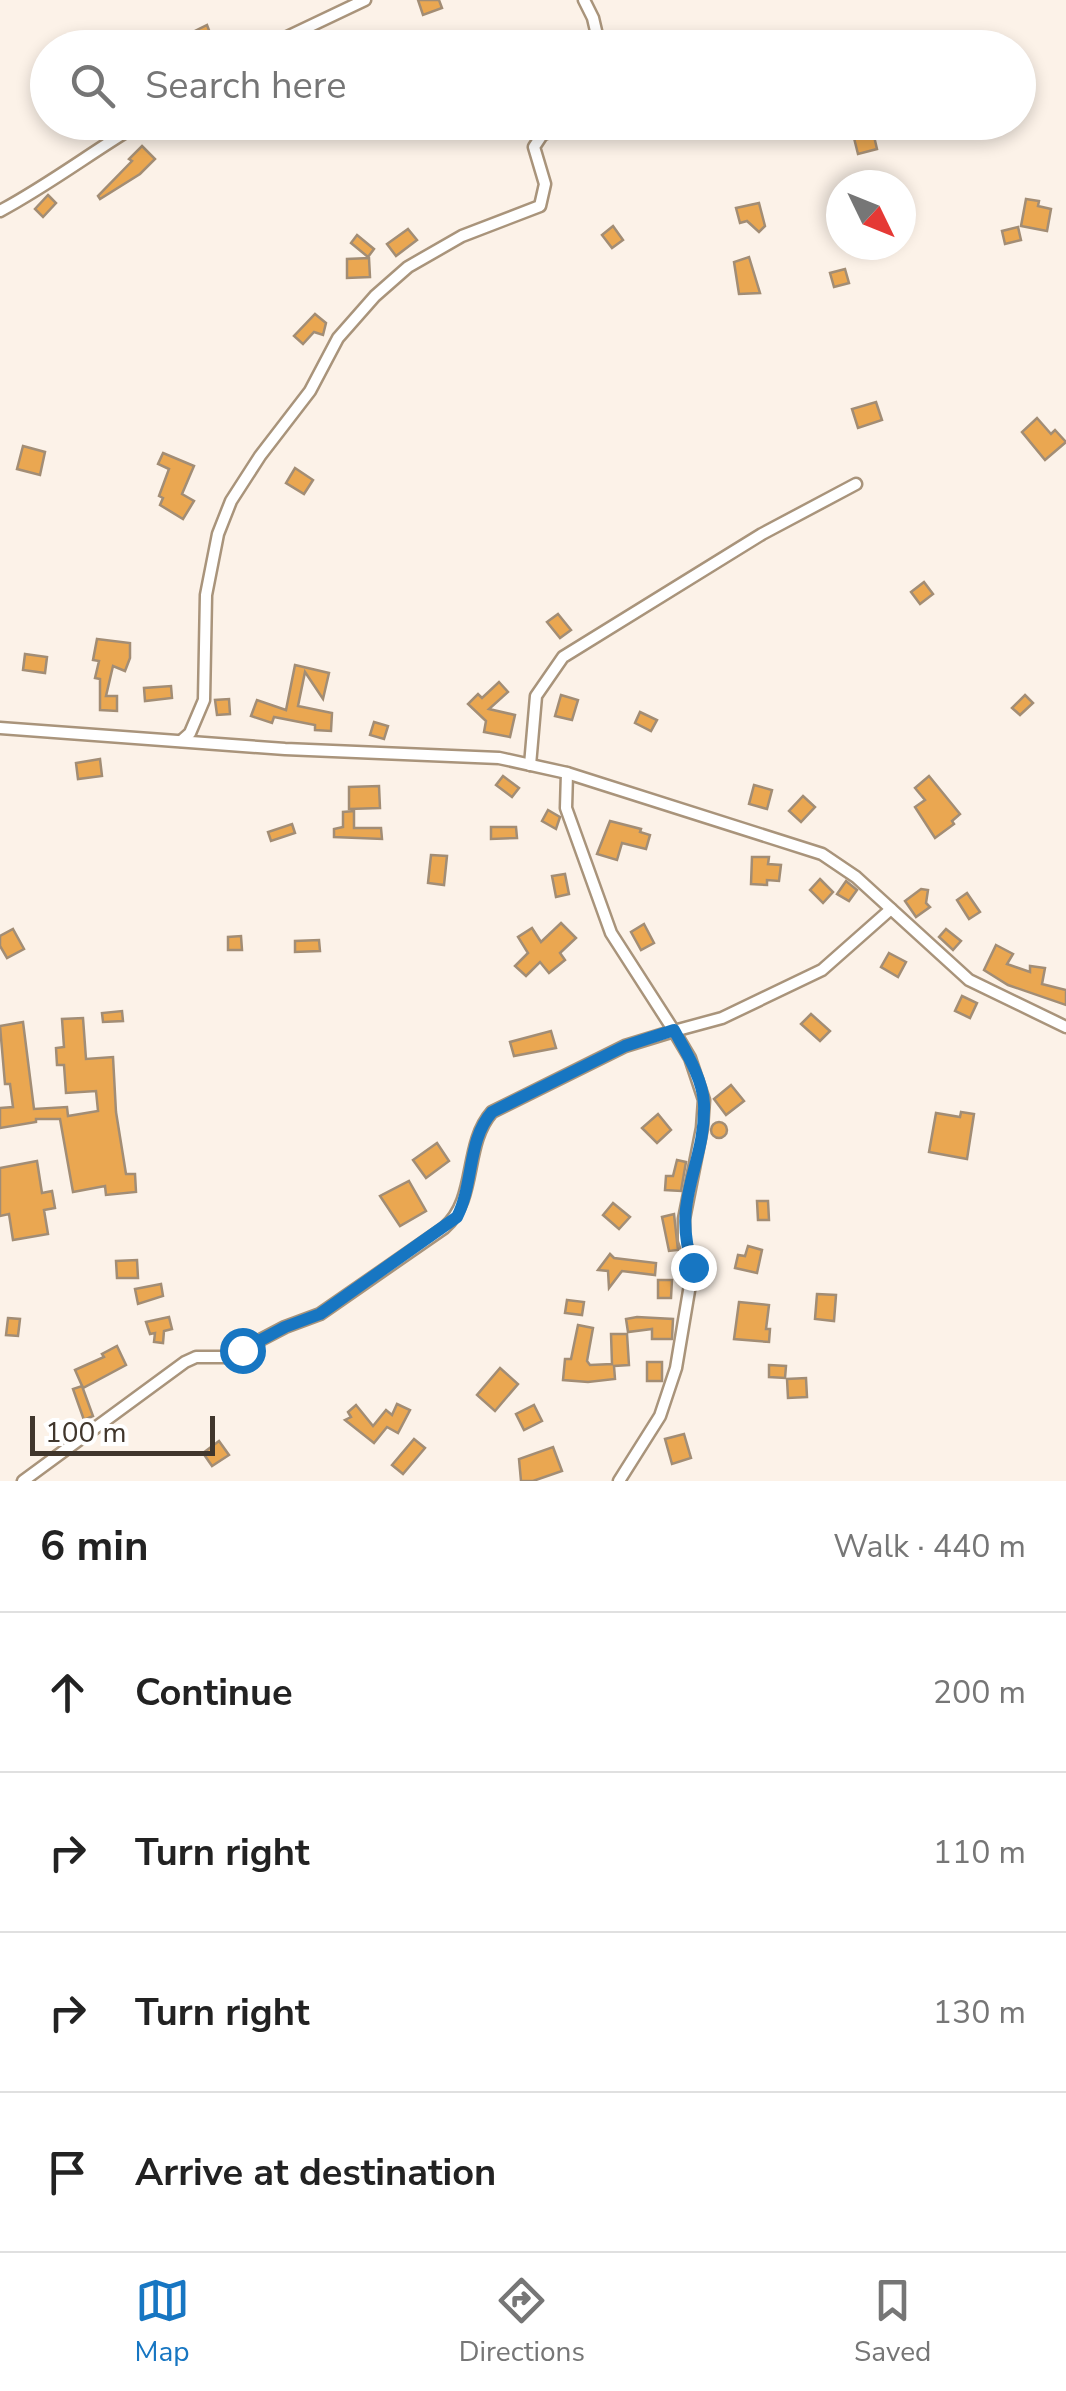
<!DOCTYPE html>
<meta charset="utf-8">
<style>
body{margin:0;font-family:"Nunito Sans",sans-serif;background:#f6f6f6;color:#222}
.compass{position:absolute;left:826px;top:170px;width:90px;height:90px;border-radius:50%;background:#fff;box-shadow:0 5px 15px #0003;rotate:133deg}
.scale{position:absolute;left:30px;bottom:25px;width:185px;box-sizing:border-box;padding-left:10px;border:5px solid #40362c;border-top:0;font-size:28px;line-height:35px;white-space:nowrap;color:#40362c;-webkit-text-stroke:8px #fff;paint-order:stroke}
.stop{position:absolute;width:30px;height:30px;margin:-22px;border:8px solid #1776c2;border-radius:50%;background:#fff}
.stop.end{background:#1776c2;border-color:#fff;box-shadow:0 2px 10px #0008}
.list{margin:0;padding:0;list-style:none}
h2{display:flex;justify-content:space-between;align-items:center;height:130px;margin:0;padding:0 40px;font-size:42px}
h2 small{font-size:32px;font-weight:400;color:#767676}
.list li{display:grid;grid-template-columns:65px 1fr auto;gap:30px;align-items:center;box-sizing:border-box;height:160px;padding:0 40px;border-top:2px solid #e0e0e0}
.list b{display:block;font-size:38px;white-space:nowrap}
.list em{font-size:32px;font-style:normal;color:#767676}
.icon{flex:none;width:55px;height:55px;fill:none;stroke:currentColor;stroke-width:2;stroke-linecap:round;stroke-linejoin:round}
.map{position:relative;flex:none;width:1066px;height:1481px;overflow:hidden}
.search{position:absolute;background:#fff;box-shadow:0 5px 15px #0003;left:30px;right:30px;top:30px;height:110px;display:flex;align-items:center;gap:25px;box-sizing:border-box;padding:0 35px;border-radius:55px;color:#767676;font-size:38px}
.sheet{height:770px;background:#fff}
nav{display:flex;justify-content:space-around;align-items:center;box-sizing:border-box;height:140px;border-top:2px solid #e0e0e0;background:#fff;font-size:28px;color:#767676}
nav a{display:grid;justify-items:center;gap:5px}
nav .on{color:#1776c2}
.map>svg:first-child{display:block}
.building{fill:#eaa751;stroke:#a28d75;stroke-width:2.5}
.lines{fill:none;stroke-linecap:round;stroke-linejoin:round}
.minor-casing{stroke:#a9947b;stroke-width:15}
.minor{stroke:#fff;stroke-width:10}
.route{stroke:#1776c2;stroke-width:12}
</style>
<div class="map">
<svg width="1066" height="1481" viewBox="0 0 1066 1481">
<rect width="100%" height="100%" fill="#fcf2e8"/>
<!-- building -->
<g class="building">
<path d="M418,0H439L442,8L423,15Z"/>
<path d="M207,25L212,38L200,48H189L185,36Z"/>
<path d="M289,122H321L307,138Z"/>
<path d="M850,122H859L863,134L873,132L877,149L858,154Z"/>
<path d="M142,146L155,159L140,174L100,199L98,196L132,161L129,159Z"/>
<path d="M48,195L56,203L43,217L35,209Z"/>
<path d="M1026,199L1039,201L1038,206L1051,209L1047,231L1021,226Z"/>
<path d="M759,203L765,226L759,232L747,221L740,223L736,208Z"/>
<path d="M613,226L623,240L612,248L602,235Z"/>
<path d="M1018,227L1021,240L1005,244L1002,231Z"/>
<path d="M408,229L417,240L396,256L387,244Z"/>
<path d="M357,235L374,249L368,257L351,243Z"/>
<path d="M749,257L760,293L739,294L734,262Z"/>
<path d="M369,258L370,277L347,278V259Z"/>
<path d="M845,269L849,283L834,287L830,273Z"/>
<path d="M315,314L326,323L323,335L314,332L303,344L294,336Z"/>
<path d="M876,402L882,420L858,428L852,409Z"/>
<path d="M1037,418L1051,434L1055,430L1066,442L1045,460L1022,432Z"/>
<path d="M23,446L45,452L40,475L17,469Z"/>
<path d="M163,453L194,466L182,494L194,501L183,519L160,505L163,498L159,496L169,469L158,464Z"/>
<path d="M295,468L313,480L304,494L286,483Z"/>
<path d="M924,582L933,594L920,604L911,592Z"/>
<path d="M558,614L571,630L560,638L547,622Z"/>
<path d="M97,639L130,643V658L125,671L113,666L106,696H117V711L100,710V679L95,678L99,661L93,660Z"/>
<path d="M25,654L47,657L45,673L23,670Z"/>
<path d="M295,665L329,673L323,699L305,672L298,706L332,713L331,731L315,730V725L274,717L272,723L251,716L257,700L286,710Z"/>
<path d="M499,682L508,692L489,709L515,715L510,737L484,732L486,721L468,704L478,694L482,698Z"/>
<path d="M171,686L172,698L145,701L144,688Z"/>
<path d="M561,695L578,700L572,720L555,716Z"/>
<path d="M1025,695L1033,703L1020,715L1012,708Z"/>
<path d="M229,699L230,714L217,715L215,700Z"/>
<path d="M640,712L657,720L651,731L635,723Z"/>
<path d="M374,722L388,726L384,739L370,735Z"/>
<path d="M100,759L102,776L78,779L76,763Z"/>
<path d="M503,776L519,788L512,797L496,785Z"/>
<path d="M929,776L960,814L952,821L954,824L935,838L915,807L925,800L915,788Z"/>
<path d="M754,785L772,790L767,809L749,804Z"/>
<path d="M379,786L380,808L349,809V787Z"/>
<path d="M803,796L815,807L801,822L789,811Z"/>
<path d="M548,810L560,817L556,829L542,821Z"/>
<path d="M354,811V828H381L382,839L334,837V829L343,827V812Z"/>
<path d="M610,821L641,829L640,832L650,835L646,849L622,843L617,860L597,854Z"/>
<path d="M292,824L295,833L271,841L268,832Z"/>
<path d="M491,827H516L517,838L491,839Z"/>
<path d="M431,855L447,856L444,885L428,883Z"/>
<path d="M752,857H769L768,864L781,865L779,881L767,880V885L751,884Z"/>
<path d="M565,874L569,894L556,897L552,876Z"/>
<path d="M820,879L833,892L823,903L810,890Z"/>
<path d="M846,881L857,890L849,901L837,894Z"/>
<path d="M921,889L928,890L926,903L930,907L916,917L905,901Z"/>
<path d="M967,893L980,912L969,919L957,900Z"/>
<path d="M561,923L576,938L560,953L565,960L549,973L540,962L526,976L515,966L528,953L518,937L532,928L541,942Z"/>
<path d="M644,924L654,943L641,950L631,932Z"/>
<path d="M13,929L24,949L7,958L0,946V936Z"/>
<path d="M946,929L961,941L953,950L939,937Z"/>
<path d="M241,936L242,950H228V937Z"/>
<path d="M319,940L320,951L295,952V941Z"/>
<path d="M996,945L1013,954L1007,964L1030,972V966L1045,968L1042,984L1066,990V1005L1008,985L984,970Z"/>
<path d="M889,953L906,962L898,977L881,967Z"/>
<path d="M962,996L977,1003L970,1018L955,1011Z"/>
<path d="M122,1011L123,1021L103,1022L102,1013Z"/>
<path d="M811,1014L830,1031L820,1041L801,1024Z"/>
<path d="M83,1018L86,1059L113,1057L116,1112L126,1174H135L136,1192L106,1195L105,1186L73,1192L60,1119H36V1122L0,1128V1108L13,1107L10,1084H5L0,1026L23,1022L34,1109L67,1107L68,1116L98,1111L96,1091L66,1093L64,1065H57L56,1048L64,1047L62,1019Z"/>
<path d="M551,1031L556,1048L514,1056L510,1042Z"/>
<path d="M731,1085L744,1101L726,1115L714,1099Z"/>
<path d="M961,1112L974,1114L967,1159L929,1152L936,1113L960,1117Z"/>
<path d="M658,1114L671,1130L657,1143L642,1128Z"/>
<circle cx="719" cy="1130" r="8"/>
<path d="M437,1143L449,1161L426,1178L413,1160Z"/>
<path d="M677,1160L686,1162L681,1191L665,1190L666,1176H673Z"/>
<path d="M37,1161L42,1193L52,1191L55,1208L44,1210L48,1234L13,1240L9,1214L0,1216V1168Z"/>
<path d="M409,1181L426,1211L400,1226L380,1196Z"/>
<path d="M757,1201H768L769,1220H758Z"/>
<path d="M613,1203L630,1217L619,1229L603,1215Z"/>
<path d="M674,1214L678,1250L669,1251L662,1217Z"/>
<path d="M748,1246L762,1250L757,1273L735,1268L738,1255L745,1256Z"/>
<path d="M610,1254L614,1258L656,1263L655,1275L622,1271L609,1288L608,1271L598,1270Z"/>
<path d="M137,1260L138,1278H117L116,1261Z"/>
<path d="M658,1280H672L671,1298H658Z"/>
<path d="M161,1284L163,1296L138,1304L135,1289Z"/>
<path d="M817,1294L836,1295L834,1321L815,1319Z"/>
<path d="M567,1300L584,1302L582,1315L565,1313Z"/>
<path d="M739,1302L769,1305L766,1329H770L769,1342L734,1339Z"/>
<path d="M169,1317L172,1329L164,1331L163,1343L154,1342L155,1333L150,1334L146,1322Z"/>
<path d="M637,1317L673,1319L672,1339H652V1329L628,1332L626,1319Z"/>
<path d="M8,1318L20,1319L18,1336L6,1335Z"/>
<path d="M578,1325L593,1328L587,1361L590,1365L612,1364L611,1334H627L629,1365L614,1366L615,1379L588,1382L563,1380L565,1359H571Z"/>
<path d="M117,1346L126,1365L83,1388L75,1370L104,1357L102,1354Z"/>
<rect x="647" y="1362" width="15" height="19"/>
<path d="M769,1365L786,1366L785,1378L769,1377Z"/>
<path d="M500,1368L518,1384L495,1411L477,1395Z"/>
<path d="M806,1378L807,1397L788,1398L787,1379Z"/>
<path d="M82,1386L93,1416L84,1420L73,1389Z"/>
<path d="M397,1404L410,1410L398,1433L387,1427L374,1443L345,1420L351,1417L348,1412L356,1405L373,1426L386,1410L392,1415Z"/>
<path d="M534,1405L542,1421L524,1430L516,1414Z"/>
<path d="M684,1434L691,1458L672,1464L665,1439Z"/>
<path d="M414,1439L425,1448L403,1474L392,1465Z"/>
<path d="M219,1441L229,1455L212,1466L203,1453Z"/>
<path d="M553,1447L562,1471L533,1481H521L519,1459Z"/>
</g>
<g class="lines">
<!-- minor casing -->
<g class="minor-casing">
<g id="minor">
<path d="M584,0L593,18L600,48"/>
<path d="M264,48L365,0"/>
<path d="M0,211C49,185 93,151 142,122"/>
<path d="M0,728L285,749L499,758L567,773L822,854L856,877L969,980L1066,1027"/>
<path d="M181,741L190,733L204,700L206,595L218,534L231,501L260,456L310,391L338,338L375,296L408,267L462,236L540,206L545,184L534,147L542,135L571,122"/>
<path d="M530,765L536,696L563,657L762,534L856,484"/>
<path d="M567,773L566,808L611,933L674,1031L722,1018L822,970L891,909"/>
<path d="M23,1481L185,1362L196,1357H228L285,1327L320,1314L444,1228C478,1199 463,1145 492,1112L625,1046L674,1031L690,1058L704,1100L702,1128L684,1219V1240L693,1267L676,1368L660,1416L619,1481"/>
</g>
</g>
<!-- minor -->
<use href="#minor" class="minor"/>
</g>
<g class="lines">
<!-- route -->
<path class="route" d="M242,1350L285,1327L320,1314L457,1217C474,1184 467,1140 492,1112L625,1046L674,1030C686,1052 703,1079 704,1104C706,1166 670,1198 693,1267"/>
</g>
</svg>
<svg class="compass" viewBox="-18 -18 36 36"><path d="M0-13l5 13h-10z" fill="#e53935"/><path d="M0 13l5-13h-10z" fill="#767676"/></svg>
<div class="scale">100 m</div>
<div class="stop" style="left:242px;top:1350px"></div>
<div class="stop end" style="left:693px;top:1267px"></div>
<div class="search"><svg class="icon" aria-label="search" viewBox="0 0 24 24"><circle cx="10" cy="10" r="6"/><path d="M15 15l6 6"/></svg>Search here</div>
</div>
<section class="sheet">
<h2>6 min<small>Walk · 440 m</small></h2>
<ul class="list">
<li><svg class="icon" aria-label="ahead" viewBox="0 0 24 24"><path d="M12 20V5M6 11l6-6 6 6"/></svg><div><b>Continue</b></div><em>200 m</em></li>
<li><svg class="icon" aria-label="right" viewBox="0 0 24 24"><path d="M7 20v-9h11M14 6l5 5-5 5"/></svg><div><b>Turn right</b></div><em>110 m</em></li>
<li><svg class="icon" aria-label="right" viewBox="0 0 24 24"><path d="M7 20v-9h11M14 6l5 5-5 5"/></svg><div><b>Turn right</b></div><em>130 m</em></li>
<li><svg class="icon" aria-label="arrive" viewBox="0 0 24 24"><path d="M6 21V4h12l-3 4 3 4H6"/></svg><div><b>Arrive at destination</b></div></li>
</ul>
</section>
<nav>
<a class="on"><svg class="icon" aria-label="map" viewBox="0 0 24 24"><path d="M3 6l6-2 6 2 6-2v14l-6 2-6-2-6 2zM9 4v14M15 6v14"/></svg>Map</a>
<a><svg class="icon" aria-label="directions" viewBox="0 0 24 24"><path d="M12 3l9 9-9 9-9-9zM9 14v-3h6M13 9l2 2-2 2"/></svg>Directions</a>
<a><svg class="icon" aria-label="saved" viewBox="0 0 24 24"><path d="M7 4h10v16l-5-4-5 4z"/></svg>Saved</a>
</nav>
